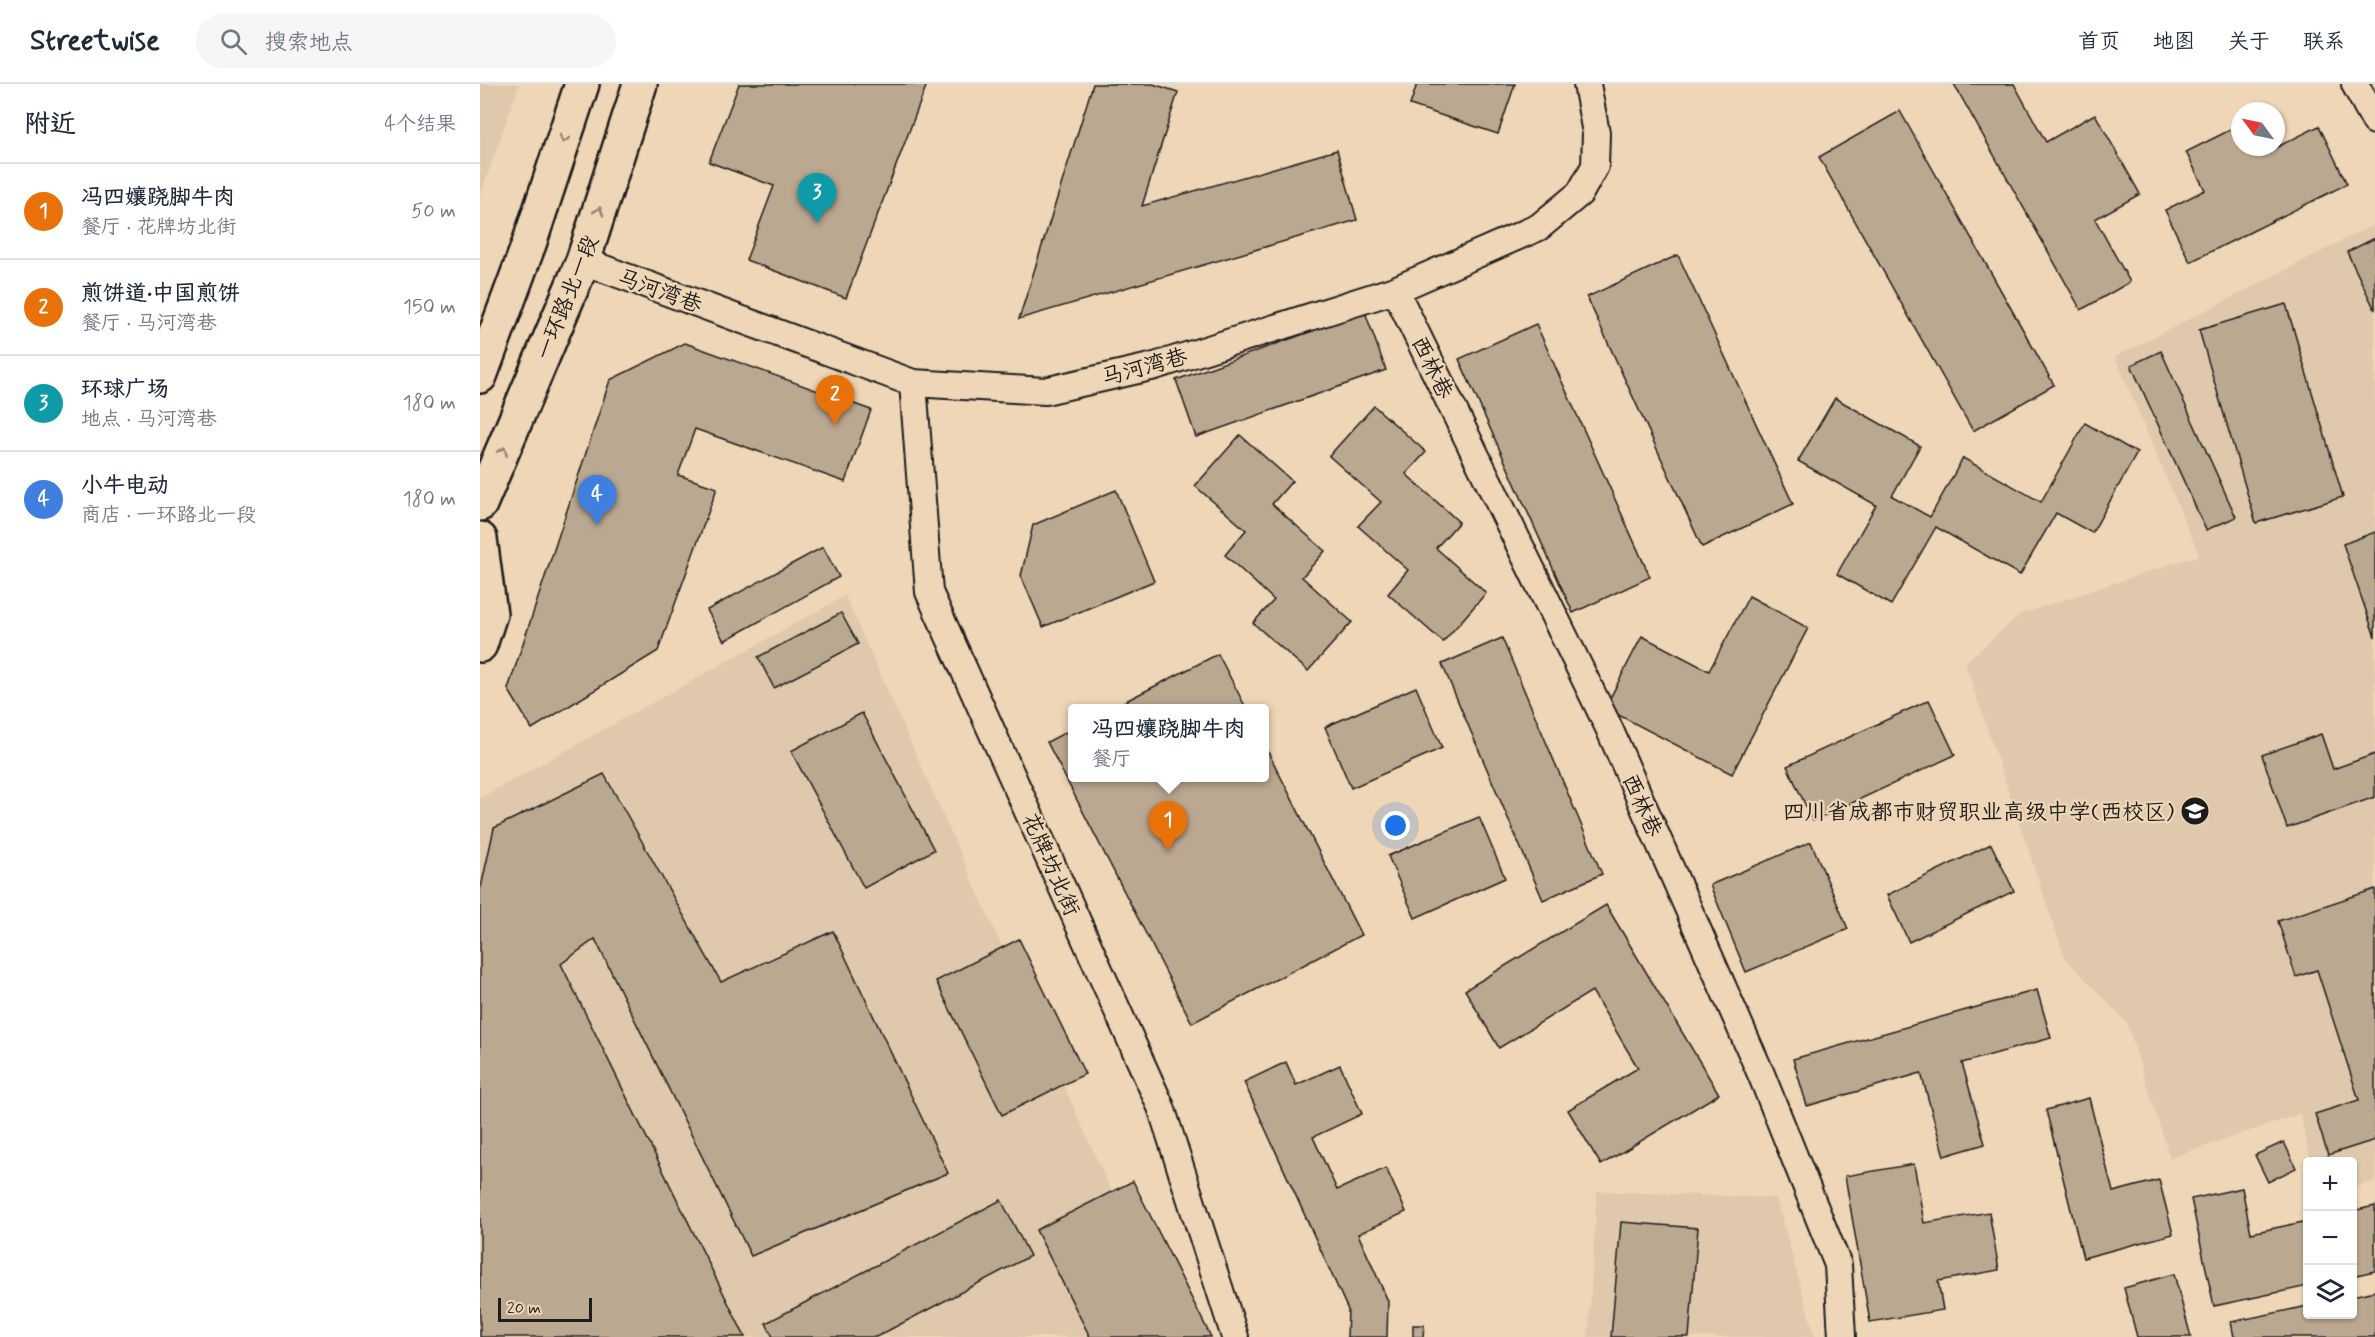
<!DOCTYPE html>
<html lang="zh">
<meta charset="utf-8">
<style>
body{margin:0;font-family:Mynerve,"LXGW WenKai TC",sans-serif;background:#f6f6f7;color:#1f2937}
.controls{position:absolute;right:18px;bottom:18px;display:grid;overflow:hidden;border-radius:6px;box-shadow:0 2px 4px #0004}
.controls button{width:54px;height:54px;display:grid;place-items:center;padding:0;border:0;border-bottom:2px solid #e0e1e3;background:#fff;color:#1f2937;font:30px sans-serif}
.compass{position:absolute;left:1751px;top:18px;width:54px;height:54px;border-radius:50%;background:#fff;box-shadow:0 2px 4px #0004;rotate:303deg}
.scale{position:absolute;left:18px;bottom:15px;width:94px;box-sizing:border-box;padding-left:6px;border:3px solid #1c1c1c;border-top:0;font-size:16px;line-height:21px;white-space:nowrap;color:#1c1c1c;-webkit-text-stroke:4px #efd6b7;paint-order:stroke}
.you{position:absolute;left:916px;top:742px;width:21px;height:21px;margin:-15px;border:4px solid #fff;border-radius:50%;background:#1a73e8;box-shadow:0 0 0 9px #1a73e833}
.badge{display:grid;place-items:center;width:39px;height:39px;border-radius:50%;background:#1a73e8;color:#fff;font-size:20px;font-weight:700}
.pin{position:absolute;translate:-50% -50px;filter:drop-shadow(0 2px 3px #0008)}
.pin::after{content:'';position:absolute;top:32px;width:21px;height:18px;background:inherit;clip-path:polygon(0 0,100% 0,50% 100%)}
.popup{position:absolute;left:588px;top:620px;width:201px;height:78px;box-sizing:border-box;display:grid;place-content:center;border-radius:6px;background:#fff;filter:drop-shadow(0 2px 4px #0005);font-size:20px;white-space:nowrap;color:#747a83}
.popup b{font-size:22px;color:#1f2937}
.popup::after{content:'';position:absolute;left:50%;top:100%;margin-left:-12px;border:12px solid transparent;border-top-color:#fff}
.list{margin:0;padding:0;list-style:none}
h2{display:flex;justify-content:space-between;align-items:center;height:78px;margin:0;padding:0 24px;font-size:26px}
h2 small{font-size:20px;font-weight:400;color:#747a83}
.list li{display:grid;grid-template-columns:39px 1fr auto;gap:18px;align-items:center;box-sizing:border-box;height:96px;padding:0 24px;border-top:2px solid #e0e1e3}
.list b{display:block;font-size:22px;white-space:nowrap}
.list p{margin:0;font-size:20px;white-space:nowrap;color:#747a83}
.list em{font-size:20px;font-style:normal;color:#747a83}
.icon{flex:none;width:33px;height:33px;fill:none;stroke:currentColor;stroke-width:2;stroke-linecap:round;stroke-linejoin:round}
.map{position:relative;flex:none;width:1895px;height:1253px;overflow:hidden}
header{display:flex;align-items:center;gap:36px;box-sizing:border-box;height:84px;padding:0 30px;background:#fff;border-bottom:2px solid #e0e1e3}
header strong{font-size:28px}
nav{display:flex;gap:33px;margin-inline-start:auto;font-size:21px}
.search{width:420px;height:54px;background:#f6f6f7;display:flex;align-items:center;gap:15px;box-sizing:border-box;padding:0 21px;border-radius:33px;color:#747a83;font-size:22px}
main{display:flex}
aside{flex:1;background:#fff}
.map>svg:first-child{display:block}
.built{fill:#dfc8ac}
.building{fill:#bba891;stroke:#1c1c1c;stroke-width:1.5}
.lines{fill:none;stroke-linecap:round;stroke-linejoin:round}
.street-casing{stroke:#1c1c1c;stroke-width:30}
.primary-casing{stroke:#1c1c1c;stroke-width:38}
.street{stroke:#efd6b7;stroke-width:26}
.primary{stroke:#efd6b7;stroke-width:33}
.oneway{stroke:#908271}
.labels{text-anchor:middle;stroke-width:4.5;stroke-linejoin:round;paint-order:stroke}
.street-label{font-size:22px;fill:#1c1c1c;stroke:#efd6b7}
.poi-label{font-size:22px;fill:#1c1c1c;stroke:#efd6b7;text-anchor:end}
</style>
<header>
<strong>Streetwise</strong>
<div class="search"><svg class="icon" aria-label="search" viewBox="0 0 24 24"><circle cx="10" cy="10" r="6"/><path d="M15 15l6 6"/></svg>搜索地点</div>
<nav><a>首页</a><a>地图</a><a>关于</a><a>联系</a></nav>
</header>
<main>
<aside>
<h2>附近<small>4个结果</small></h2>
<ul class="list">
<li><span class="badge" style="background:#e8710a">1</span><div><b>冯四孃跷脚牛肉</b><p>餐厅 · 花牌坊北街</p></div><em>50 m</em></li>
<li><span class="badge" style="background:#e8710a">2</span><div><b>煎饼道·中国煎饼</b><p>餐厅 · 马河湾巷</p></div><em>150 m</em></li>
<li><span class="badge" style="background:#0f9aa8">3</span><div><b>环球广场</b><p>地点 · 马河湾巷</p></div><em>180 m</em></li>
<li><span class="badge" style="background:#3f7fe0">4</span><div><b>小牛电动</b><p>商店 · 一环路北一段</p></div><em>180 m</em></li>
</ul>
</aside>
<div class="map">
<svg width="1895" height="1253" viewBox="0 0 1895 1253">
<rect width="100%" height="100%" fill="#efd6b7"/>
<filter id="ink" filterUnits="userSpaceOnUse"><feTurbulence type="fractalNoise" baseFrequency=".0167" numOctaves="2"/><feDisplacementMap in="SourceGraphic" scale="12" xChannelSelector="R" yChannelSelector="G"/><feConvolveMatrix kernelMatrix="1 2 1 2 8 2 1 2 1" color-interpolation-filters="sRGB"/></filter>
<g filter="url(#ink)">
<!-- built -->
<g class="built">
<path d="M0,0H39L0,112Z"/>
<path d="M1895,140V1097L1873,1104L1872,1078L1831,1077L1820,1030L1690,1074L1647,939L1585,874L1485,579L1541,530L1719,471L1635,273Z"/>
<path d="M365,512L695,1250L694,1253H8L0,1064V714Z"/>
<path d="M1117,1107L1296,1114L1335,1253H1108Z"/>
</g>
<!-- building -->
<g class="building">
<path d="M259,0H447L366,214L266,176L294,102L229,78Z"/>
<path d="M613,0H673L698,8L662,122L857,66L877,136L539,235Z"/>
<path d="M937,0H1035L1018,50L930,21Z"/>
<path d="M1474,0H1534L1566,58L1615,30L1660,110L1615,135L1650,198L1601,226Z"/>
<path d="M1420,27L1574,301L1493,347L1339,73Z"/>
<path d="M1760,41V63L1795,64L1839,42L1867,100L1710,178L1685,126L1725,106L1706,68Z"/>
<path d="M1895,154V226L1867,168Z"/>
<path d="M1198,171L1313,420L1222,463L1107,213Z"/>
<path d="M1806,220L1863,413L1776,439L1719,246Z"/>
<path d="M885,228L906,286L716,353L696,296Z"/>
<path d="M1056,240L1170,493L1093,529L979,275Z"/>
<path d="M205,259L391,326L365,398L215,345L198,391L237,404L178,567L52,645L28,605L130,296Z"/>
<path d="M1681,267L1756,433L1726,446L1651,281Z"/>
<path d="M1355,314L1440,362L1412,412L1450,433L1483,374L1561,418L1605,339L1657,369L1612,449L1576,429L1540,491L1456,443L1411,521L1357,490L1396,421L1318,377Z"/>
<path d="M894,322L946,368L926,390L979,438L956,464L1006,509L963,558L908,510L928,486L878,442L901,418L849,372Z"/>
<path d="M760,351L812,397L792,420L845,467L822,493L872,538L828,587L773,539L794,516L745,471L766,446L715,402Z"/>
<path d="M636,406L674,497L563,543L541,492L553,441Z"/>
<path d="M1895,448V553L1863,460Z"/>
<path d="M343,463L359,493L244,557L227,526Z"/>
<path d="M1269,512L1328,544L1252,690L1125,624L1162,552L1229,587Z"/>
<path d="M361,529L378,560L294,604L278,573Z"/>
<path d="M1022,554L1122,790L1063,816L962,580Z"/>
<path d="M738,570L766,624H632Z"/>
<path d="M936,603L962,664L871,704L845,643Z"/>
<path d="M1449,616L1475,671L1333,737L1307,682Z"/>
<path d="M382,629L454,766L384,804L311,667Z"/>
<path d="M592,645V694H784V660L881,851L712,939L567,658Z"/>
<path d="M1841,650L1853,685L1895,670V713L1807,744L1782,671Z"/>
<path d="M124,690L241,898L353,847L468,1089L271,1172L115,855L81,880L265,1253H0V808L14,744Z"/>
<path d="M999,733L1025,794L935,834L908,772Z"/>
<path d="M1331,758L1368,845L1266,888L1230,801Z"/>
<path d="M1511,760L1534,807L1429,858L1407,811Z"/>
<path d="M1895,805V1056L1848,1071L1835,1030L1879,1016L1837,886L1816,893L1798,837Z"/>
<path d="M1126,821L1239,1010L1121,1081L1088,1026L1158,984L1112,907L1019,964L985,906Z"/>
<path d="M539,855L605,990L522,1031L456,897Z"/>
<path d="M1557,906L1571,954L1482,979L1505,1060L1464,1072L1441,989L1327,1022L1313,975Z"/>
<path d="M806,978L816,1001L860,981L882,1030L833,1053L857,1106L906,1084L926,1128L878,1150L908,1217L907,1253H867L868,1226L764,998Z"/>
<path d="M1609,1014L1633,1108L1679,1096L1693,1150L1603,1174L1566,1026Z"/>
<path d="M1804,1058L1816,1084L1788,1098L1775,1071Z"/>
<path d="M1434,1080L1444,1139L1509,1128L1519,1186L1458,1197L1463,1226L1390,1238L1365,1092Z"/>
<path d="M653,1097L731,1253H610L556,1146Z"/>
<path d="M1762,1104L1771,1149L1828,1137V1202L1734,1222L1711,1115Z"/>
<path d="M521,1116L550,1172L396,1253H293L286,1239Z"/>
<path d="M1895,1122V1187L1872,1192V1127Z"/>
<path d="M1141,1138L1218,1144L1209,1253H1131Z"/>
<path d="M1694,1190L1711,1253H1657L1644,1204Z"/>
<path d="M1895,1207V1253H1754L1751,1238L1828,1222V1230H1872V1212Z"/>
<path d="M933,1241H944L943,1253H933Z"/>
</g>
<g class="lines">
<!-- street casing -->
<g class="street-casing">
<g id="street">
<path d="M1875,0L1895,37"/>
<path d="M103,177L433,299L565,307L675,282L915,206L1059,143L1100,109L1115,82L1116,49L1107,0"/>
<path d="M915,206L1128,642L1281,990L1358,1181L1362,1253"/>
<path d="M433,299L449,508L681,1023L755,1253"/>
</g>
</g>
<!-- primary casing -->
<g class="primary-casing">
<g id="primary">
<path d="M0,292L49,160L102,0"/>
<path d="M0,420L103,177L160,0"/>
<path d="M0,455L10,530L0,561"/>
</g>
</g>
<!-- street -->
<use href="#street" class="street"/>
<!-- primary -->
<use href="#primary" class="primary"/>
</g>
<!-- one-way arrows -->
<defs><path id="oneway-chevron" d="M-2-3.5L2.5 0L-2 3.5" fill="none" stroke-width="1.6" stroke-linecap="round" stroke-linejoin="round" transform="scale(1.5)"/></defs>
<g class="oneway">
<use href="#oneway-chevron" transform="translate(84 55) rotate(108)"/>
<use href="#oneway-chevron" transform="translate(119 127) rotate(-72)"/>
<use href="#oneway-chevron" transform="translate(23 367) rotate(-67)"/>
</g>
</g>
<!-- icons -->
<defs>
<g id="school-disc" transform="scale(1.5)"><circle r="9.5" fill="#1c1c1c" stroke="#efd6b7"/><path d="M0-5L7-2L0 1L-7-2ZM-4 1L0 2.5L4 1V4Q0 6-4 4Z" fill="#fff"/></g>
</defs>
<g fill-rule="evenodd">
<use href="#school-disc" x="1715" y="727"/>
</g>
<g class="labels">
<!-- street labels -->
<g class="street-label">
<text transform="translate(180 206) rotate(20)" y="8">马河湾巷</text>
<text transform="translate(86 213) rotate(-68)" y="8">一环路北一段</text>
<text transform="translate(664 282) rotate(-15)" y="8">马河湾巷</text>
<text transform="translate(953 283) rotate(64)" y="8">西林巷</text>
<text transform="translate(1163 721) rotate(66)" y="8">西林巷</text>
<text transform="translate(572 780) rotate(66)" y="8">花牌坊北街</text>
</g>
<!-- poi labels -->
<g class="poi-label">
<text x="1694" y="735">四川省成都市财贸职业高级中学(西校区)</text>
</g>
</g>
</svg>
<div class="controls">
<button>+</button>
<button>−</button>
<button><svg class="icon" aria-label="layers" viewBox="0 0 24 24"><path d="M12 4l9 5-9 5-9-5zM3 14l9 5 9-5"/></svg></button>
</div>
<svg class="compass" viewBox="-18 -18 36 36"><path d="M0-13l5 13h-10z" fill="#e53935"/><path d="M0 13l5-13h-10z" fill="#747a83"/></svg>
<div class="scale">20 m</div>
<div class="you"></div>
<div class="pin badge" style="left:688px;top:767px;background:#e8710a">1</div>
<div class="popup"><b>冯四孃跷脚牛肉</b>餐厅</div>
<div class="pin badge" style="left:355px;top:341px;background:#e8710a">2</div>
<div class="pin badge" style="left:337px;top:139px;background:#0f9aa8">3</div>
<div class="pin badge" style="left:117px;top:441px;background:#3f7fe0">4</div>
</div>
</main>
